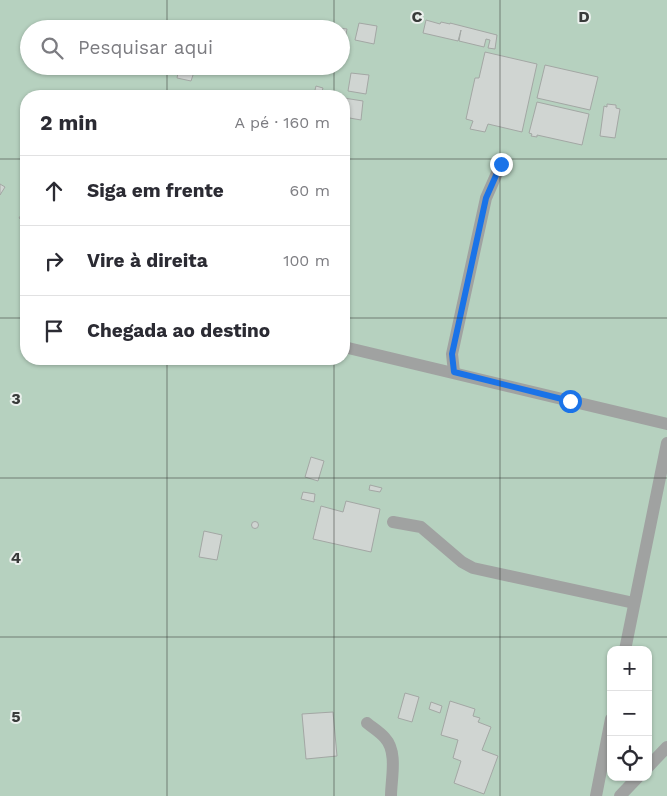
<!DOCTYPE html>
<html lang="pt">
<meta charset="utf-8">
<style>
body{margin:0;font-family:"Work Sans",sans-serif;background:#f2f2f3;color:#2b2b33}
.controls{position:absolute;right:15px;bottom:15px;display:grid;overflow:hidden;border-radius:10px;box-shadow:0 1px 4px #0004}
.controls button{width:45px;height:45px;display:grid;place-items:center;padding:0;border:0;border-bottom:1px solid #e1e1e2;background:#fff;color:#2b2b33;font:25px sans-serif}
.stop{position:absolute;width:15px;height:15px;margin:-11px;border:4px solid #1a73e8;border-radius:50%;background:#fff}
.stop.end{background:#1a73e8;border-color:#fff;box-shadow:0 1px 5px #0008}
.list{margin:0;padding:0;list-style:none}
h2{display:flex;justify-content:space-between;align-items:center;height:65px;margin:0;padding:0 20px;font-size:21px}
h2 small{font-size:16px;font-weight:400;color:#7c7c81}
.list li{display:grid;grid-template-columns:32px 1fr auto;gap:15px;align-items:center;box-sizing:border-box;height:70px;padding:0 20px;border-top:1px solid #e1e1e2}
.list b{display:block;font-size:19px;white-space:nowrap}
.list em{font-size:16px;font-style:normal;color:#7c7c81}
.icon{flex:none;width:28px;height:28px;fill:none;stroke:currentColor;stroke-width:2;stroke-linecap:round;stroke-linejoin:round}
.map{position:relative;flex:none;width:667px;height:796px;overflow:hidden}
.search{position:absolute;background:#fff;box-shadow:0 1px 4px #0004;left:20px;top:20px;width:330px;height:55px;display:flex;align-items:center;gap:12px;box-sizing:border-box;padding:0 18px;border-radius:28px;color:#7c7c81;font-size:19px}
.panel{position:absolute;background:#fff;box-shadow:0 1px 4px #0004;left:20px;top:90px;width:330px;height:275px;border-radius:20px}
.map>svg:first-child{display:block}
.green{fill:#b6d1bf;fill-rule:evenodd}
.building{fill:#d0d5d2;stroke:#a3a7a4}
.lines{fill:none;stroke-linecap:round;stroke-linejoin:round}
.minor{stroke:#a0a2a1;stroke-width:12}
.route{stroke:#1a73e8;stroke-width:6}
.grid{fill:none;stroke:#383a39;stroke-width:1;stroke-opacity:0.55}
.grid-label{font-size:16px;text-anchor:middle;font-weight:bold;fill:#383a39;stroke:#ebf0ed;stroke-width:4;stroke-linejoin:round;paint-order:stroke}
</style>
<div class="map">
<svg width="667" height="796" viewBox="0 0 667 796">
<rect width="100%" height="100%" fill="#ebf0ed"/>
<!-- green -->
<path class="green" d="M0,0H667V796H0ZM29,29H341V66H29ZM26,96H344V359H26ZM611,650H648V777H611Z"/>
<!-- building -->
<g class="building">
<path d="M426,20L440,24L441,22L450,24V23L497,35L495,49L488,48L490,40L486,39L484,47L459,41L461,30L458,41L423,33Z"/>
<path d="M359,23L377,26L374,44L355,40Z"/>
<path d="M332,27L347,29L342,55L341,29H332Z"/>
<path d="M485,52L537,64L522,132L488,124L485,132L470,129L473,121L466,119L475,78H479Z"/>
<path d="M545,65L598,77L590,110L537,98Z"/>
<path d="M172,66H196L191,81L177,78L178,73L171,71Z"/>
<path d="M351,73L369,75L366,94L348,91Z"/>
<path d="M316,86L323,88L321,95L314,94Z"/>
<path d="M344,98L363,101L361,120L344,117Z"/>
<path d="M537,102L589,114L582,145L537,135V137L531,136L532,134L529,133Z"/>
<path d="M607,104L616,105V108L620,109L615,138L600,136L604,106L607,107Z"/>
<path d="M0,184L5,187L0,195Z"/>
<path d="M25,209L26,210V223L19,218Z"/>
<path d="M311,457L324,461L318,481L305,477Z"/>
<path d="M370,485L382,488L380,492L369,490Z"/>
<path d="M303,492L315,494L314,502L301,499Z"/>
<path d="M346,501L380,509L371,552L313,539L321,506L343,512Z"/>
<circle cx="255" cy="525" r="3.5"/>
<path d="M204,531L222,535L217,560L199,557Z"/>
<path d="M405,693L419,697L412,722L398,718Z"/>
<path d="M450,701L475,709L473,716L480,718L478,722L491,727L482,750L498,756L484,794L454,783L461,761L453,758L458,740L441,735Z"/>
<path d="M431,702L442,706L440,713L429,709Z"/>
<path d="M333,712L337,756L306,759L302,714Z"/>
</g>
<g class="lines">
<!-- minor -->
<g class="minor">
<path d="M344,347L667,424"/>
<path d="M454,372L452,354L486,198L501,164"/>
<path d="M393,522L421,527L462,562L473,568L634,603"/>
<path d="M625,650L667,443"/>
<path d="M367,723C373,728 380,732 385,738C398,752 391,779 391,796"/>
<path d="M648,767L667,747"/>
<path d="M596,796L611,719"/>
<path d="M620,796L638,777"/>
</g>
</g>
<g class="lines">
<!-- route -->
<path class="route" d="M501,164L486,198L452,354L454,372L570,401"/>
</g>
<!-- grid -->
<path class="grid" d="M167,0V29M334,0V29M500,0V796M167,66V96M334,66V96M0,159H26M344,159H667M0,318H26M344,318H667M167,359V796M334,359V796M0,478H667M0,637H667"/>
<g class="grid-label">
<text x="417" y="22">C</text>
<text x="584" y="22">D</text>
<text x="16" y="404">3</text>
<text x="16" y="563">4</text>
<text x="16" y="722">5</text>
</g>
</svg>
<div class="controls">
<button>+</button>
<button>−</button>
<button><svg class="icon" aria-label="locate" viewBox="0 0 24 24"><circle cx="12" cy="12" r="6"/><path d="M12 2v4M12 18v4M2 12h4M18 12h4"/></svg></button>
</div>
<div class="stop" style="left:570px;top:401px"></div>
<div class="stop end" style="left:501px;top:164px"></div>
<div class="search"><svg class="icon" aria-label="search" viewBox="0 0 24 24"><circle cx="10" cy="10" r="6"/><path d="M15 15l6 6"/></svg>Pesquisar aqui</div>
<section class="panel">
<h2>2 min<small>A pé · 160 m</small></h2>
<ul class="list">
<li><svg class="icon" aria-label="ahead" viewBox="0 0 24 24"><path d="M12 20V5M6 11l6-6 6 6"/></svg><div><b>Siga em frente</b></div><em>60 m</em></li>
<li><svg class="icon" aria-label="right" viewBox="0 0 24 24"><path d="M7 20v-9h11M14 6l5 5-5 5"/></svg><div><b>Vire à direita</b></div><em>100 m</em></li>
<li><svg class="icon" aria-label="arrive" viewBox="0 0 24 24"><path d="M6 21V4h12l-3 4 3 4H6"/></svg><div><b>Chegada ao destino</b></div></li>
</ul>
</section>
</div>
